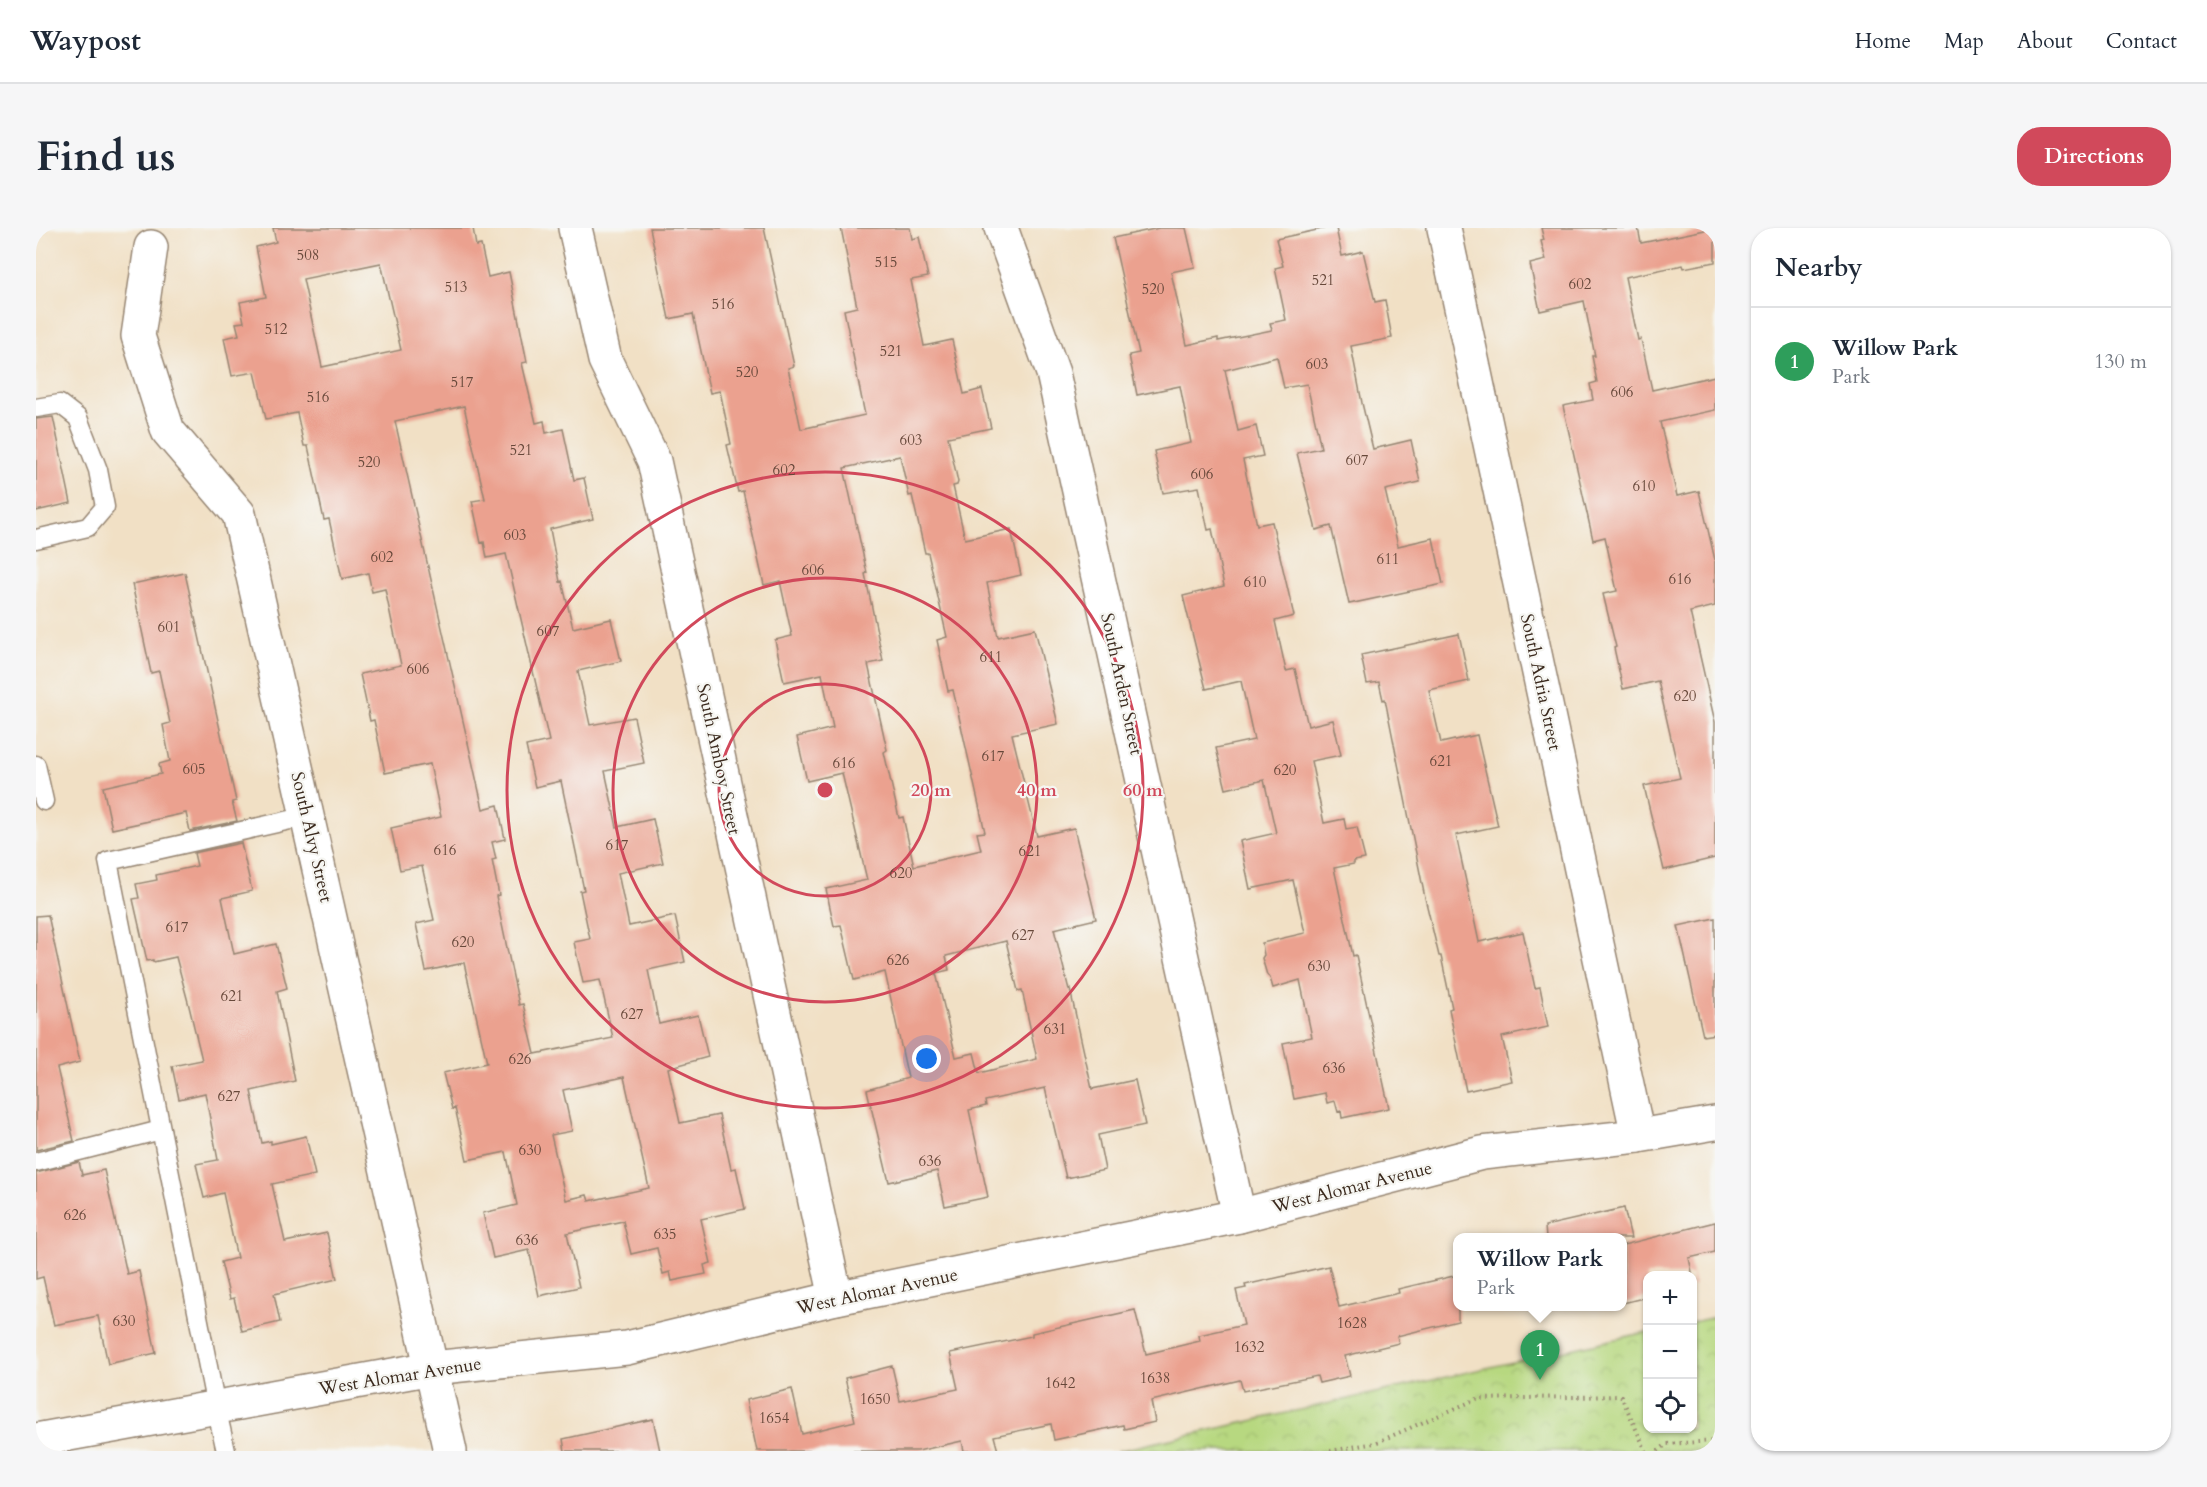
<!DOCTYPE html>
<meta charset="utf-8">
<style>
body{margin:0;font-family:Cardo,serif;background:#f6f6f7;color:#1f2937}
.controls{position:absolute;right:18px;bottom:18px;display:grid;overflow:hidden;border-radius:12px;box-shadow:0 2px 4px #0004}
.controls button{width:54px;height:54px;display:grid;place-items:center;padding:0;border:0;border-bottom:2px solid #e0e1e3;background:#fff;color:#1f2937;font:30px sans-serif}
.you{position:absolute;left:891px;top:831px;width:21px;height:21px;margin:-15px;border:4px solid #fff;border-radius:50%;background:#1a73e8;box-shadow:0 0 0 9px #1a73e833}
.badge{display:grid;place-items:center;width:39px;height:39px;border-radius:50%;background:#d1495b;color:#fff;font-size:20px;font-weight:700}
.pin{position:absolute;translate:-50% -50px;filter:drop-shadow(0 2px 3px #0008)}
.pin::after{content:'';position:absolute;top:32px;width:21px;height:18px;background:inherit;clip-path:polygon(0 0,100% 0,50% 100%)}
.popup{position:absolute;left:1417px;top:1005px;width:174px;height:78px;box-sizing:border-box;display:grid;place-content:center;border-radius:12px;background:#fff;filter:drop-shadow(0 2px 4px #0005);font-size:20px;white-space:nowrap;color:#747a83}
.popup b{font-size:22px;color:#1f2937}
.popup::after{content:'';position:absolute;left:50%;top:100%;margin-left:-12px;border:12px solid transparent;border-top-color:#fff}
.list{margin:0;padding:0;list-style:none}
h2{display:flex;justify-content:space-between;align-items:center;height:78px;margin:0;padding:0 24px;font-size:26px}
h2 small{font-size:20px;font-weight:400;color:#747a83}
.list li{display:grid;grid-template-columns:39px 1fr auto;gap:18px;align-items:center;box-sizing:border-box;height:108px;padding:0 24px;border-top:2px solid #e0e1e3}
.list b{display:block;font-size:22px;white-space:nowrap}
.list p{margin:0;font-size:20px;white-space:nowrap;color:#747a83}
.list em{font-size:20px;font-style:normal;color:#747a83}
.icon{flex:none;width:33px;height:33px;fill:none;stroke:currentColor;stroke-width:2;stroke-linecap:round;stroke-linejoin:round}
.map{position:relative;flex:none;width:1679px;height:1223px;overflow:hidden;border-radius:24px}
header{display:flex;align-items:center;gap:36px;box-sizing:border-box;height:84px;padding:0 30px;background:#fff;border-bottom:2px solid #e0e1e3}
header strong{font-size:28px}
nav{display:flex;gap:33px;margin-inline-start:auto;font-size:21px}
.intro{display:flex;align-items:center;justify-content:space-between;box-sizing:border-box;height:144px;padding:0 36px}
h1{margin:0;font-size:42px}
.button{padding:15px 27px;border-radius:24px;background:#d1495b;color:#fff;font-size:21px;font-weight:700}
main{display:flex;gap:36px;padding:0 36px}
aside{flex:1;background:#fff;border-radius:24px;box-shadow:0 2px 4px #0004}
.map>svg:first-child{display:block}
.park{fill:url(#park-crowns);stroke:#79814f;stroke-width:1.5}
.building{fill:#eba18f;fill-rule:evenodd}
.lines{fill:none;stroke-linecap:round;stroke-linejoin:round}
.service-casing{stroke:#968572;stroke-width:21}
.minor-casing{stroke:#968572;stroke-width:36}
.path{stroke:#968572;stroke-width:4;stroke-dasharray:1.5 4.5;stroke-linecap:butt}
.service{stroke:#fff;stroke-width:18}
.minor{stroke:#fff;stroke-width:33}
.ring{fill:none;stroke:#d1495b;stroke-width:3}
.labels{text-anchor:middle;stroke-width:4.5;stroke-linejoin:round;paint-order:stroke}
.number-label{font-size:15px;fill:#67483a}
.street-label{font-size:18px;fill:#3b2a1e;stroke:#f6f6f2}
.centre{fill:#d1495b;stroke:#f6f6f2;stroke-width:3}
.ring-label{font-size:18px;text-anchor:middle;font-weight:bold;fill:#d1495b;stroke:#f6f6f2;stroke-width:4.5;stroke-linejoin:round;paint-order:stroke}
</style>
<header>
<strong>Waypost</strong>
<nav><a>Home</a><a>Map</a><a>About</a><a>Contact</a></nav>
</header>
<div class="intro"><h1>Find us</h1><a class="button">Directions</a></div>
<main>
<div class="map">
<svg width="1679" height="1223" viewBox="0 0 1679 1223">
<defs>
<pattern id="park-crowns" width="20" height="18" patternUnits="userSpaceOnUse" patternTransform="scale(1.5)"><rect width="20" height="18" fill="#b7d880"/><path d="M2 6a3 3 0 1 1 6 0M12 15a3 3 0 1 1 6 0" fill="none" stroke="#9eba6e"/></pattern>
</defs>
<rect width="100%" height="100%" fill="#f6f6f2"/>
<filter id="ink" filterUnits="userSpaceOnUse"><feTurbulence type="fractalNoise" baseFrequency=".0167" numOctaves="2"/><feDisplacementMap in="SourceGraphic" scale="12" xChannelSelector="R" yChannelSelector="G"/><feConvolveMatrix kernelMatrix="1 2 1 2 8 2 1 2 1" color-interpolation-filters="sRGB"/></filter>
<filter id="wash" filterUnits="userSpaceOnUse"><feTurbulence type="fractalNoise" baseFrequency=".008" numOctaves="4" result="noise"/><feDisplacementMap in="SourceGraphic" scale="24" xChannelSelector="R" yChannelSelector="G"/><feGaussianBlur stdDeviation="1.35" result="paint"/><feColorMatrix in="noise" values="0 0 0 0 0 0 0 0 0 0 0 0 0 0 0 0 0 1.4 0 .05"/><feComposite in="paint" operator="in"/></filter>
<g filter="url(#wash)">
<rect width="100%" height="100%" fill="#f1e0c5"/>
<!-- park -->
<path class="park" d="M1679,1089V1223H1081L1611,1104L1612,1200H1656L1657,1094Z"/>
<g id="blocks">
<!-- building -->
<g class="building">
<path d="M237,0H437L440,18L445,17L452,49L473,44L491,134L486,135L500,195L508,193L510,205L527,201L538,252L548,250L557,291L514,301L524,354L526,353L537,400L575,391L585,433L542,443L554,497L598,489L608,535L569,543L581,599L617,591L627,635L582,645L593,698L639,688L649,734L612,742L623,796L662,787L672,829L632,840L644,895L683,887L695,941L700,940L709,981L665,991L675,1035L668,1037L670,1046L636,1053L634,1044L627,1046L621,1020L595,1026L587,993L531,1005L543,1059L503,1068L493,1022L457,1030L447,985L481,977L470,924L431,932L419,880L416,881L407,845L451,835L438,778L428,735L390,743L380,696L398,692L386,638L364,642L355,600L405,589L394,536L349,545L338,492L334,493L324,446L365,437L349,361L336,364L332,345L306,351L293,291L288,292L272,218H268L261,185L230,191L219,144L196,148L188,110L203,107L200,95L208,94L204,74L230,69L220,19L240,14ZM345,35L365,122L286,139L267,51ZM428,178L449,271L436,273L445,315L448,314L451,330L470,326L513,513L490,518L499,559L525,553L548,662L544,663L554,711L538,714L547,755L564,752L577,810L499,826L487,776L483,777L460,668L463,667L456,632L460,631L456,614L469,611L462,577L447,581L359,193ZM588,849L613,960L553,973L551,967L530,972L515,907L536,903L527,862Z"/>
<path d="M614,0H728L758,138L752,140L765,201L829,187L808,82L821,79L805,0H874L876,11L883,9L892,49L875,52L888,118L916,112L928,166L946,161L955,200L912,209L922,254L921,257L917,258L929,311L975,301L985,347L951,355L962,409L999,401L1022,496L976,506L1001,608L1038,600L1060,691L1018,701L1033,762L1034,761L1056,861L1099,852L1109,897L1062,907L1069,942L1030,950L1009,860L949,873L950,878L933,882L952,969L909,978L901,943L853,954L831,862L872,850L849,744L818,752L805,697L798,698L790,661L831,652L806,545L771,553L761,509L797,500L786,446L748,454L739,412L756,408L744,353L728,357L707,263L702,264L691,217L695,216L684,163L674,165L657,86L633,91ZM864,228L873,268L876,267L889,325H892L911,409L901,412L912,463L917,462L949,604L941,605L945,622L878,638L867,589L863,590L848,524L851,522L832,436L847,433L829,346L831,345L808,240ZM970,713L982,763L986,762L1001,831L943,845L938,825L920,829L900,745L913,742L910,728Z"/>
<path d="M1123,0H1150L1159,39L1135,44L1151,117L1182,110V113L1236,102L1234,95L1250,92L1239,40L1247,38L1240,11L1290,0H1300L1306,28L1327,23L1339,74L1349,72L1356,110L1315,118L1326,175L1337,221L1375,212L1384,254L1349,262L1362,318L1397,310L1407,356L1313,376L1295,298L1280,302L1261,225L1285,220L1271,156L1248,160L1241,129L1189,142L1202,203L1220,198L1227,228L1207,232L1221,297L1236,294L1258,388L1239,393L1250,443L1259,441L1272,498L1297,492L1305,527L1275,533L1288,595L1308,591L1310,601L1321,599L1329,631L1318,633V636L1298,640L1317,728L1320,727L1353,880L1306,890L1305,883L1302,884L1299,873L1291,875L1289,865L1258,871L1247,815L1276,809L1264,752L1237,760L1234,750L1231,747L1226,730L1228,727L1226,715L1269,705L1257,652L1214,661L1204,613L1240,605L1228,552L1190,561L1180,520L1218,512L1205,453L1170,461L1147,368L1188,358L1176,301L1172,302L1163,259L1127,265L1118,223L1155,215L1144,158L1101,167L1093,127L1103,125L1077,10Z"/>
<path d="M1505,0H1602L1605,15L1679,0V34L1648,40L1647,37L1589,49L1602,112L1605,111L1616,162L1679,148V182L1624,194L1641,268L1663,263L1679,332V378L1654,384L1679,494V630L1628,642L1608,558L1644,550L1622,453L1587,461L1578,420L1580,419L1567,366L1581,363L1569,309L1557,312L1527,178L1557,172L1554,156L1561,154L1556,128H1559L1548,73L1504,83L1494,36L1510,32L1505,13L1508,12Z"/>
<path d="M17,189L35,275L0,283V191Z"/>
<path d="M149,345L200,573L196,574L201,593L154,603L150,585L76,601L67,559L125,546L123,536L134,533L127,497L134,495L123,443L115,445L96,356Z"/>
<path d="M1423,406L1433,453L1393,462L1405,515L1441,507L1462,598L1420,607L1443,714L1487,704L1499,760L1504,759L1512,799L1466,809L1476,853L1430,863L1413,781L1416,780L1405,728H1403L1389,670L1349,471L1347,472L1343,454L1331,456L1325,427Z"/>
<path d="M205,615L216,663L186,670L198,726L240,716L251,760L241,763L259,853L215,863L226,915L235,913V916L270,908L279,947L236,956L249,1014L291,1005L301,1051L238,1066L244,1094L206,1103L198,1070L194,1071L185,1034L201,1030L187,965L168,970L160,936L182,932L169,865L143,871L136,838L166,832L152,774L140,729L117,734V732L111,733L97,671L103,670L100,656L121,652L120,647L161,638L158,625Z"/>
<path d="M12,687L44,834L21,840L38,913L0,922V688Z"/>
<path d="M1679,690V806L1667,808L1642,698Z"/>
<path d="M43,934L46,947L68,942L91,1046L103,1043L120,1125L72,1136L62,1088L18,1097L7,1049L0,1051V945Z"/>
<path d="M1588,980L1595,1010H1510L1509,998Z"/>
<path d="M1679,994V1024L1653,1030L1659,1058H1656V1047H1611V1069L1587,1075V1017Z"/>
<path d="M1293,1038L1303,1079L1363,1065L1362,1061L1422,1047V1093L1361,1108L1363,1115L1309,1128L1314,1148L1283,1155L1281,1148L1207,1163L1204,1152L1115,1173L1119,1194L1088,1201L1087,1197L1018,1212L1015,1196L958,1208L962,1223H928L926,1213L882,1223H721L710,1172L756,1161L766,1206L819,1193L809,1150L856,1138L864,1173L922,1161L914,1125L996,1108V1105L1099,1082L1110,1126L1164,1113L1163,1107L1208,1097L1200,1062L1210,1060L1209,1057Z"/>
<path d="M617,1191L624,1223H529L527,1211Z"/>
</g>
</g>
</g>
<g filter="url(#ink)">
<use href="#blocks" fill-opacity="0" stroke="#968572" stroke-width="1.5"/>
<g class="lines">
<!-- service casing -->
<g class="service-casing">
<g id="service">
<path d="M0,180L24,176L42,190L62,242L69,279L52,299L0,311"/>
<path d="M0,537L8,573"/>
<path d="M0,934L125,902"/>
<path d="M190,1223L180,1179L72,633L272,588"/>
</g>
</g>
<!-- minor casing -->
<g class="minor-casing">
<g id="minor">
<path d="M539,0L569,132L618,233L800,1070"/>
<path d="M965,0L1017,145L1203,988"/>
<path d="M1408,0L1602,908"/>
<path d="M115,19L102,108L132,203L203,286L414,1223"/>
<path d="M0,1212L396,1140L591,1120L800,1070L1203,988L1446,925L1602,908L1679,895"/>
</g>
</g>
<!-- path -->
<g class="path">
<path d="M1294,1223L1339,1215L1441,1171L1585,1168L1610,1223"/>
<path d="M1622,1223L1631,1216L1679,1213"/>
</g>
<!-- service -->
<use href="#service" class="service"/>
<!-- minor -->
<use href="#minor" class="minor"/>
</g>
</g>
<!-- distance rings -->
<g class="ring">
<circle cx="789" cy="562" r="106"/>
<circle cx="789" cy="562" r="212"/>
<circle cx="789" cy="562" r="318"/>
</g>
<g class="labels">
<!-- number labels -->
<g class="number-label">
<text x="272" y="32">508</text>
<text x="850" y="39">515</text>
<text x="1287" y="57">521</text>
<text x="1544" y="61">602</text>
<text x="420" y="64">513</text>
<text x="1117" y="66">520</text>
<text x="687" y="81">516</text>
<text x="240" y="106">512</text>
<text x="855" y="128">521</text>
<text x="1281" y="141">603</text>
<text x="711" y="149">520</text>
<text x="426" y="159">517</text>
<text x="1586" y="169">606</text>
<text x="282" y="174">516</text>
<text x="875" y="217">603</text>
<text x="485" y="227">521</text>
<text x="1321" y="237">607</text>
<text x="333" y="239">520</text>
<text x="748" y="247">602</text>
<text x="1166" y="251">606</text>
<text x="1608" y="263">610</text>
<text x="479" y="312">603</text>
<text x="346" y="334">602</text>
<text x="1352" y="336">611</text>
<text x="777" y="347">606</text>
<text x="1644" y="356">616</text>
<text x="1219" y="359">610</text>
<text x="133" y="404">601</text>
<text x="512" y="408">607</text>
<text x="955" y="434">611</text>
<text x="382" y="446">606</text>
<text x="1649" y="473">620</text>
<text x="957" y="533">617</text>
<text x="1405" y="538">621</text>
<text x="808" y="540">616</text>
<text x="158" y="546">605</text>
<text x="1249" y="547">620</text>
<text x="581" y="622">617</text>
<text x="409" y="627">616</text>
<text x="994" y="628">621</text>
<text x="865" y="650">620</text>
<text x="141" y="704">617</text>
<text x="987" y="712">627</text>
<text x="427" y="719">620</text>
<text x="862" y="737">626</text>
<text x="1283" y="743">630</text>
<text x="196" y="773">621</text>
<text x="596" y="791">627</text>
<text x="1019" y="806">631</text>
<text x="484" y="836">626</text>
<text x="1298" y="845">636</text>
<text x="193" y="873">627</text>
<text x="494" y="927">630</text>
<text x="894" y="938">636</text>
<text x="39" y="992">626</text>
<text x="629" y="1011">635</text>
<text x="491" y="1017">636</text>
<text x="88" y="1098">630</text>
<text x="1316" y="1100">1628</text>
<text x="1213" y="1124">1632</text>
<text x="1119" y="1155">1638</text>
<text x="1024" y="1160">1642</text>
<text x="839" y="1176">1650</text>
<text x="738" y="1195">1654</text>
</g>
<!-- street labels -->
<g class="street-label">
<text transform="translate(1505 454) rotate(78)" y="6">South Adria Street</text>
<text transform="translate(1086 456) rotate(78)" y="6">South Arden Street</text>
<text transform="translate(683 531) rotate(78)" y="6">South Amboy Street</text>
<text transform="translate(276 609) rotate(77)" y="6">South Alvy Street</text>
<text transform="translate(1316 959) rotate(-14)" y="6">West Alomar Avenue</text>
<text transform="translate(841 1063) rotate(-12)" y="6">West Alomar Avenue</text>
<text transform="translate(364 1148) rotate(-9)" y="6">West Alomar Avenue</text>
</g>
</g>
<circle cx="789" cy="562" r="9" class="centre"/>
<g class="ring-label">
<text x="895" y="568">20 m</text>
<text x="1001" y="568">40 m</text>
<text x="1107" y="568">60 m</text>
</g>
</svg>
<div class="controls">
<button>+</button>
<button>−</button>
<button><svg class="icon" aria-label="locate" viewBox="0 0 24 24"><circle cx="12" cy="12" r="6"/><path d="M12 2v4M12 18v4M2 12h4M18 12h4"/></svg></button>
</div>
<div class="you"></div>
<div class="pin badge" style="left:1504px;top:1152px;background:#2e9e5b">1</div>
<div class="popup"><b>Willow Park</b>Park</div>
</div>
<aside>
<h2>Nearby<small></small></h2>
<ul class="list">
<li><span class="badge" style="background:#2e9e5b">1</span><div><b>Willow Park</b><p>Park</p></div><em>130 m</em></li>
</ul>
</aside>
</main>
